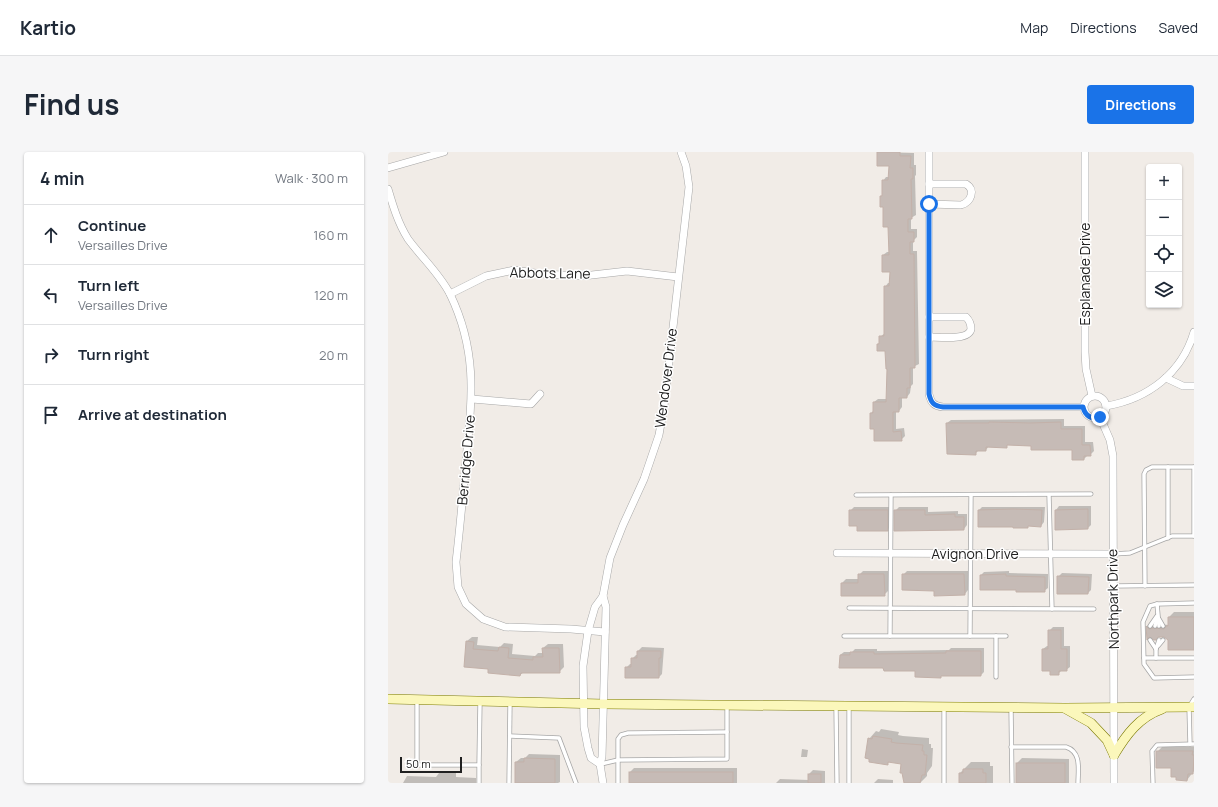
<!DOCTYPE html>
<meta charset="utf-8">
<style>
body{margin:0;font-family:Manrope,sans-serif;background:#f6f6f7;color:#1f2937}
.controls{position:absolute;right:12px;top:12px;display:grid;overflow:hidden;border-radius:4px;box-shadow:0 1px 3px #0004}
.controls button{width:36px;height:36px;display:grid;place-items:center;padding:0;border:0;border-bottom:1px solid #e0e1e3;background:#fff;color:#1f2937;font:20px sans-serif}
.scale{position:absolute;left:12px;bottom:10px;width:62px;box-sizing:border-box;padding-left:4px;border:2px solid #202020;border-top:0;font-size:11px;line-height:14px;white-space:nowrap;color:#202020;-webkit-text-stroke:3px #fff;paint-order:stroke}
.stop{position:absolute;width:12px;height:12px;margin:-9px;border:3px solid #1a73e8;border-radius:50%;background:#fff}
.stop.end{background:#1a73e8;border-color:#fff;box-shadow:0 1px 4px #0008}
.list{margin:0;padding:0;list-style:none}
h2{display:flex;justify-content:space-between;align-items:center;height:52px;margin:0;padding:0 16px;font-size:17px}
h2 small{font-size:13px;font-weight:400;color:#747a83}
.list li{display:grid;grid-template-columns:26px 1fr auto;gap:12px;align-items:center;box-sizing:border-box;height:60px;padding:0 16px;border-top:1px solid #e0e1e3}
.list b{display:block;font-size:15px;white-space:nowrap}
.list p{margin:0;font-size:13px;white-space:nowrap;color:#747a83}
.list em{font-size:13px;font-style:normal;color:#747a83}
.icon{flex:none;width:22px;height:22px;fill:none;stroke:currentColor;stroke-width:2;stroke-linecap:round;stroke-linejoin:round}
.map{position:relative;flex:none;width:806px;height:631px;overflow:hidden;border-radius:4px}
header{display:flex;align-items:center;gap:24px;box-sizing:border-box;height:56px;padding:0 20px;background:#fff;border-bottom:1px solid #e0e1e3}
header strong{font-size:19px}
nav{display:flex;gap:22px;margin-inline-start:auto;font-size:14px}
.intro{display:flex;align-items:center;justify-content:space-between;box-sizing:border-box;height:96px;padding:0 24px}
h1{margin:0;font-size:28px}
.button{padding:10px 18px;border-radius:4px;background:#1a73e8;color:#fff;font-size:14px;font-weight:700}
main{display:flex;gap:24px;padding:0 24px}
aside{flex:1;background:#fff;border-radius:4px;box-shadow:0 1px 3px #0004}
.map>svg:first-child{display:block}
.shadow{fill:#0003}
.building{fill:#c6bbb6;stroke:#c3b1a9}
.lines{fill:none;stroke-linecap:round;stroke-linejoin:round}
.lane-casing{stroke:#a7a7a7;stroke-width:5}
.street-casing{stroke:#a7a7a7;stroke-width:8}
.secondary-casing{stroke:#7c7b03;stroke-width:10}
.lane{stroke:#fff;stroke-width:3.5}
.street{stroke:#fff;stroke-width:7}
.secondary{stroke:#fbf7bb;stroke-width:9}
.route{stroke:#1a73e8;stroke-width:5}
.labels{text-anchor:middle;stroke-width:3;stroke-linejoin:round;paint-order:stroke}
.street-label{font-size:14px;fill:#202020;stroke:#fff}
</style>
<header>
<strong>Kartio</strong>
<nav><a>Map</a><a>Directions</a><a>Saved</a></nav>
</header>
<div class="intro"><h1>Find us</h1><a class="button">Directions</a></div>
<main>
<aside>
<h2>4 min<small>Walk · 300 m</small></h2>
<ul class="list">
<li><svg class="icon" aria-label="ahead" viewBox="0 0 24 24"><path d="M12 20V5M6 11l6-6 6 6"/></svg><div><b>Continue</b><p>Versailles Drive</p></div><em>160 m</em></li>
<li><svg class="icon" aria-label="left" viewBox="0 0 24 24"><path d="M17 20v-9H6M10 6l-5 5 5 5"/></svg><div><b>Turn left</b><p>Versailles Drive</p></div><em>120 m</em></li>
<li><svg class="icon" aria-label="right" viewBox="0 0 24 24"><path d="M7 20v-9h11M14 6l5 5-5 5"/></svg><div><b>Turn right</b></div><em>20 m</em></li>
<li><svg class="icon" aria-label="arrive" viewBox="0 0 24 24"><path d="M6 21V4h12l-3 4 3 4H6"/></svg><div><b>Arrive at destination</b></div></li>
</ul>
</aside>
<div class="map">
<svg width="806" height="631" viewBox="0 0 806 631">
<rect width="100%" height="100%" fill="#f1ece7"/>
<!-- shadow -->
<g class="shadow">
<path d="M490,0L526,1V13H528V23L527,24L528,63L523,66V77H529V85L525,89V99H529L531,212L525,215V232L523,234L522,241L519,245H514V255L511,259H508V277L516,276L517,284L513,288L487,276H483V261L486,258V250L490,247H499L500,216L498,198L490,192L492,190V185L497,181V135L500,131H502L503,119L495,103L499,100H502L501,74L493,44L495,43V29L498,25H502V13Z"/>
<path d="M676,267V274H697V290H705L706,299L702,303H700L696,307L685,297L620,292L618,295L601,294L598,298H591L587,302L559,271L563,268Z"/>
<path d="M671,354H703V373L700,376L668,377V358Z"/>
<path d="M466,355H503V374L499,378L470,373L462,359Z"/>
<path d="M511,355H540V360L570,359V362H579V373L576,377L507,359Z"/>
<path d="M594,355H657L656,370L653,374L642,373L639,375L626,374L591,358Z"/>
<path d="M475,419H500V439L496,443L454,431L458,427H471V423Z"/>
<path d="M519,419H580V438L577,442L547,438L515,423Z"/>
<path d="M621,419V421L660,422V436L656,439L593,423L596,420Z"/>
<path d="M674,421L704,422L703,438L700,441L670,425Z"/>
<path d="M786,460H806V497L781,487L776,484H761L760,485L759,474L764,470L766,473L770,472L781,473V465Z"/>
<path d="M665,475H676V494H682V515L678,518H674L670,522L655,497L659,494H661V479Z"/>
<path d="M84,485H90L89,493L112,495L116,491L125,492L124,502L147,504L150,501H155V496L160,492H175L176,515L171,520H136L132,523L101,516L77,514L79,489Z"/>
<path d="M254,495L276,496L274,522L271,525L238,516L242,512H244V507L248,503H250V499Z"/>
<path d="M563,496H596V520L593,523L496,515L452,503L456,500H464L467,497H489V499L561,498Z"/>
<path d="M493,577L511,580L510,583L515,584L541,586V592H543V596H545L544,614L539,621V624L532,631H526L514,611L502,609L499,612L481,587L488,579L491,580Z"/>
<path d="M774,595H806V619L799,628L789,624L784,615L769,600Z"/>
<path d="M414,597L420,598L419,605H413Z"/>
<path d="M141,602L172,603V630L170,631H128V610L133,606H137Z"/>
<path d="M634,606L681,607V631H629V611Z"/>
<path d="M583,610H602V614H605V631H572V621Z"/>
<path d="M246,616H349V631H242V620Z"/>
<path d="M425,618L437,619V631H388L392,627L421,628V622Z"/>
<path d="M51,621H68V625L88,626V631H15L19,624L48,625Z"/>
<path d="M490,627L505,628V631H486Z"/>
</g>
<!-- building -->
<g class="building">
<path d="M489,0H512V4H523L522,16H525V27H523L524,67H520V80H526V90H522V102H526L527,216H522V236H519V246H511V260H505V280L513,279L514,289H486V277H482V261H485V250H498L499,217H498L497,199H489V192H491V184H496V134H501L502,120H494V103H501L500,75H495V55H492V44H494V28H500L501,14H489Z"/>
<path d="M601,270L642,271L673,270V277H694V293H702L703,304H696V308H684V298H643V294L619,293V296L598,295V299H588V303L559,302L558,271H601Z"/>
<path d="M625,357L654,358L653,375L640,374V376H625V375H590V358Z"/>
<path d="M700,357V377L667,378V358Z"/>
<path d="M461,358H500V379H469V374H461Z"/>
<path d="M506,358H537V363L567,362V365H576V378L506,379Z"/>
<path d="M470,422H496L497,444H453V431H470Z"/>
<path d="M514,422H576L577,443L546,444V439L514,438Z"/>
<path d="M618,422V424L657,425V440H628V438H592V423Z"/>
<path d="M669,424L701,425L700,442H669Z"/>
<path d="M780,465H806V498H780V488L776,485H770L768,488H766L761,485L759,488L758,474L761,477L765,476L776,477L778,474H780Z"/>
<path d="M660,478H673V497H679V519H671V523H662V519H654V497H660Z"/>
<path d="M78,489L86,490L85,497L110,499L111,495L121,496L120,506L145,508V505H155L154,496H171L172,521H133L132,524L100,521V517L76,515Z"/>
<path d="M249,499H273V506H271V526H237V515H243V506H249Z"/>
<path d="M558,499H593V524H553V526L527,525V519H496L495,516H451L452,503H462V500H486V502L558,501Z"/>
<path d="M485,584L504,587L503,590L508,591L535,593L534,599H536V603H539L537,623H534L532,631H516L514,621H512L513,612L500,610V613L481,610V607L477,606L480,586L484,587Z"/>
<path d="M768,599H805L804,603H806L805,622H800L799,629L788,628V625H783V616H768Z"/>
<path d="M136,606L167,607V631H127V610H136Z"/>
<rect x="628" y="611" width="49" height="20"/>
<path d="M575,617H595V621H598V631H571V621H575Z"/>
<rect x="241" y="620" width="104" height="11"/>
<rect x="420" y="622" width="13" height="9"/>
</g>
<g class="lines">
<!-- lane casing -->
<g class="lane-casing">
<g id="lane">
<path d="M806,315V384"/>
<path d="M468,343L703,342"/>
<path d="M661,343L664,457"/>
<path d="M780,386V315"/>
<path d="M725,402L742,401L784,384H806"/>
<path d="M725,434L806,433"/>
<path d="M757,434L756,322L758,318L764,315H806"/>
<path d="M806,451L769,452L762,454L755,470L756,512L766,526L806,525"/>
<path d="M769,452L771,474"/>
<path d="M461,456L706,457"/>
<path d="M771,467L775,474"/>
<path d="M762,474L769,464"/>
<path d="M767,474L769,467"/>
<path d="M456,484H608V525"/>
<path d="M502,484L503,343"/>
<path d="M582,484L583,344"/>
<path d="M608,484H618"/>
<path d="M762,488L768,497"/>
<path d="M770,494L775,488"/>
<path d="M756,506H806"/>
<path d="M768,506V497L771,488"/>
<path d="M29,549V613H91L92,550"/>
<path d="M461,554V631"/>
<path d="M448,555L449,631"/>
<path d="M623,556L624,631"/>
<path d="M122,584L171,586L188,631"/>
<path d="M802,592L801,555L806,547"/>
<path d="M623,595H678C694,600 690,618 690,631"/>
<path d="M213,612L230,608L339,607V554"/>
<path d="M91,631V613"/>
<path d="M121,631L122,551"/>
<path d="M230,631V587L233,583L240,581L339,580"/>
<path d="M556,631V556"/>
<path d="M765,631L764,599L769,593L806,592"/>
</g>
</g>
<!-- street casing -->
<g class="street-casing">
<g id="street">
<path d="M541,0V242C543,251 546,254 555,255H695"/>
<path d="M697,0V200L698,217L704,244"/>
<path d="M0,16L56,0"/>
<path d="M0,37C5,54 10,71 20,87C34,106 51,121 62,142C90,200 84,246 78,308C75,342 72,376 68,410L70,435L78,452L95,467L117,475L183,477L217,480"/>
<path d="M541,52L573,53C583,50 588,38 578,32H541"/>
<path d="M62,142L98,124L126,118L154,122L195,124L239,119L290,125"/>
<path d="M541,165H578C582,169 583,172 583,177C581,189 551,185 541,185"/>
<path d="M778,226L795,234H806"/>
<circle cx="707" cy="255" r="11"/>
<path d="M84,247L143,252L152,242"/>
<path d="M718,254C760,247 794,221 806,180"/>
<path d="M712,265L722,288L725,304L726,631"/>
<path d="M449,401L725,402"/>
<path d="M215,444L218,455L214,605L212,612L215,631"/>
<path d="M212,612L203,606L200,596L196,575L195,514L200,479L207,455L215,444L222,406L235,373L256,327L271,283L276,254L301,35L298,14L293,0"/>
</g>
</g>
<!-- secondary casing -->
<g class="secondary-casing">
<g id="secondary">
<path d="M0,547L216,552L677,556L806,555"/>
<path d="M678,557L703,571L719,588L726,603"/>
<path d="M726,603C738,583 751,565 774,557"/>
</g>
</g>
<!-- lane -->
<use href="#lane" class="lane"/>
<!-- street -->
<use href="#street" class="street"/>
<!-- secondary -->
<use href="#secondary" class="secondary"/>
</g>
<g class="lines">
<!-- route -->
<path class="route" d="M541,52V242C543,251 546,254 555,255H695C697,264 704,268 712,265"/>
</g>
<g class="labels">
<!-- street labels -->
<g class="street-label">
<text transform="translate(162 121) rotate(1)" y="5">Abbots Lane</text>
<text transform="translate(697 122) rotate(-90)" y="5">Esplanade Drive</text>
<text transform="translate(278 226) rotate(-83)" y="5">Wendover Drive</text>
<text transform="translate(78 308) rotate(-85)" y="5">Berridge Drive</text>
<text x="587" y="407">Avignon Drive</text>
<text transform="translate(725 447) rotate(-91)" y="5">Northpark Drive</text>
</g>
</g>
</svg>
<div class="controls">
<button>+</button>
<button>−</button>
<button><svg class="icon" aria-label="locate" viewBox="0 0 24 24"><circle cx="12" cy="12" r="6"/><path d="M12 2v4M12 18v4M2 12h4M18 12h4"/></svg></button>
<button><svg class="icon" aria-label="layers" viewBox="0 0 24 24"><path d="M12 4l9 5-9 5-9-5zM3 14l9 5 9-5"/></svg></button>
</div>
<div class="scale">50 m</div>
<div class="stop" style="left:541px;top:52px"></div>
<div class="stop end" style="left:712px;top:265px"></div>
</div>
</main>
